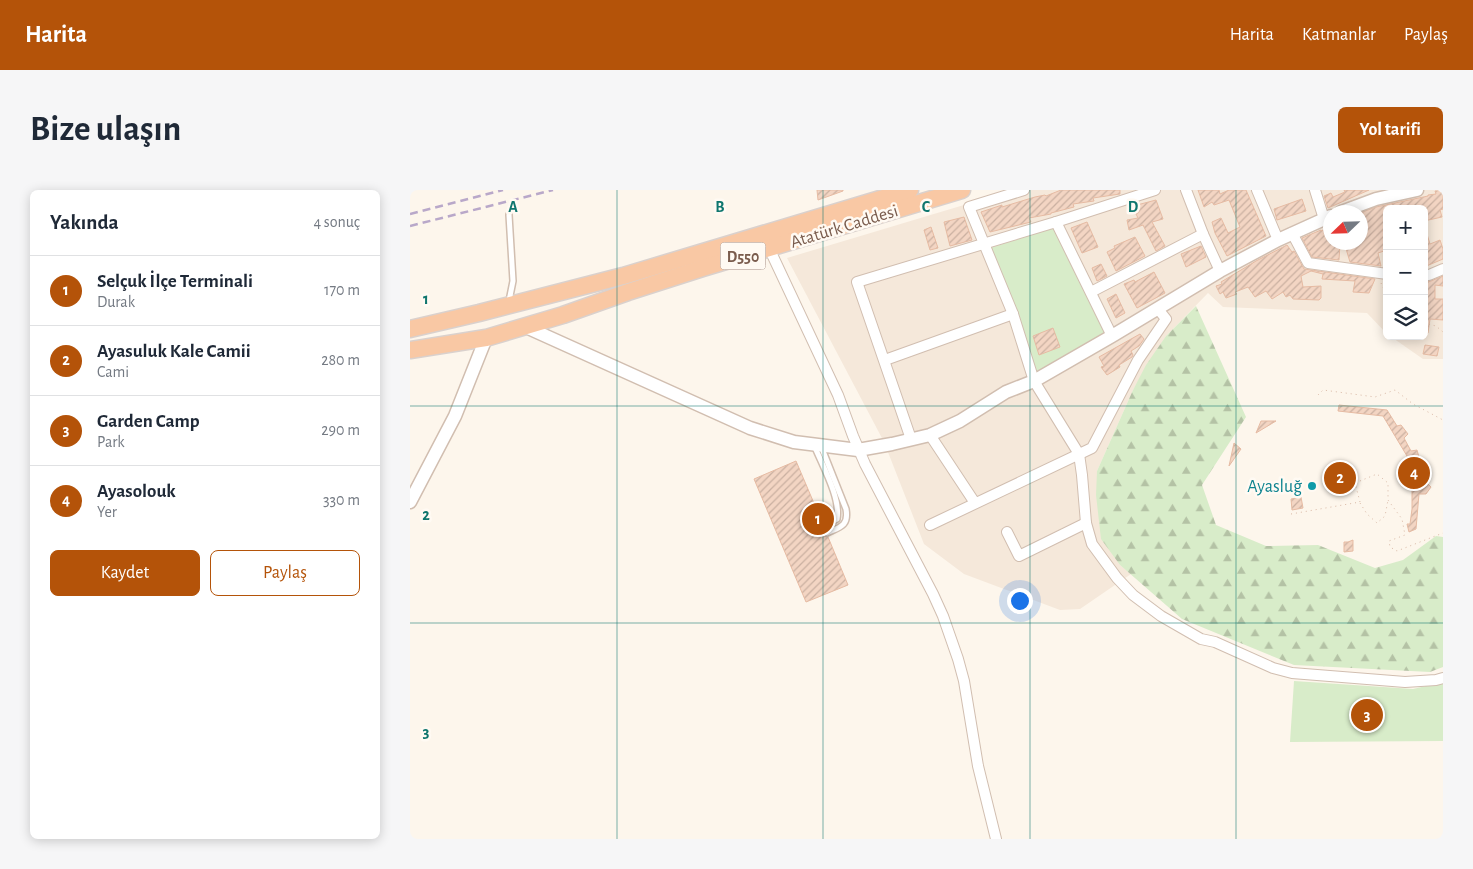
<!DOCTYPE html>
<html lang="tr">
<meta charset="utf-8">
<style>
body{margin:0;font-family:"Alegreya Sans",sans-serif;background:#f6f6f7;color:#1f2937}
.controls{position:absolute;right:15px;top:15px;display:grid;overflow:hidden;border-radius:8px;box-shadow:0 2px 12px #0003}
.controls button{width:45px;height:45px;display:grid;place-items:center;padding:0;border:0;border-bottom:1px solid #e0e1e3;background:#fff;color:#1f2937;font:25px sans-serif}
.compass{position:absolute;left:913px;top:15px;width:45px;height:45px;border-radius:50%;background:#fff;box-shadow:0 2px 12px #0003;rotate:247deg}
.you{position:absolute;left:609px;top:410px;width:18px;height:18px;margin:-12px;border:4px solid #fff;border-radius:50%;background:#1a73e8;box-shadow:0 0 0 8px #1a73e833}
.badge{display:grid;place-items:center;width:32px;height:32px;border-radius:50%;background:#b45309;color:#fff;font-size:16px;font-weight:700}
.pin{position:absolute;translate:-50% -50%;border:2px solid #fff;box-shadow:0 1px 5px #0006}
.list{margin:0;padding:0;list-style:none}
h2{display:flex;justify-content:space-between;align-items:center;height:65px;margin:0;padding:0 20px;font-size:21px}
h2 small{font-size:16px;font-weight:400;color:#747a83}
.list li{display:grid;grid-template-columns:32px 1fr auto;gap:15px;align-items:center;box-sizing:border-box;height:70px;padding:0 20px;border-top:1px solid #e0e1e3}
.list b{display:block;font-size:19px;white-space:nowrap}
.list p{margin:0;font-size:16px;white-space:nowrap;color:#747a83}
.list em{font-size:16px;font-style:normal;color:#747a83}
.actions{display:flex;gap:10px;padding:15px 20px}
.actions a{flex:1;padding:11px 0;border:1px solid #b45309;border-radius:8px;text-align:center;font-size:18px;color:#b45309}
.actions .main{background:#b45309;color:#fff}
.icon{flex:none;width:28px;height:28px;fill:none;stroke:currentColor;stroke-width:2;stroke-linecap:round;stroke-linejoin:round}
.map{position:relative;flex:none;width:1033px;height:649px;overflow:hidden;border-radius:8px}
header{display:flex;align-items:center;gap:30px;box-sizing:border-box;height:70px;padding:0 25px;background:#b45309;color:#fff}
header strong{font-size:24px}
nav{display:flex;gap:28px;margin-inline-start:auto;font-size:18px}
.intro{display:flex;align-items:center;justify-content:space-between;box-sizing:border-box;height:120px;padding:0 30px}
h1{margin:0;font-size:35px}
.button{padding:12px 22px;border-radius:8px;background:#b45309;color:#fff;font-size:18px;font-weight:700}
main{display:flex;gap:30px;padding:0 30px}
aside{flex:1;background:#fff;border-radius:8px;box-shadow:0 2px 12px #0003}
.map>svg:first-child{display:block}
.residential{fill:#f5e8da;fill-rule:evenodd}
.forest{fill:url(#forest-firs)}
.park{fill:#d8ecc9}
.building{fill:url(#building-hatch);stroke:#e6bba3}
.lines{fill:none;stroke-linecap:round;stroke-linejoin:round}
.service-casing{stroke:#d1beb0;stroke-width:8}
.minor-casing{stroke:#d1beb0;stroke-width:12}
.tertiary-casing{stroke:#d1beb0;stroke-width:15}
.trunk-casing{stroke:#dad1cd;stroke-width:19}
.path{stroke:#d9b8a5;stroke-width:1;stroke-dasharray:1 4;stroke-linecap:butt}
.service{stroke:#fff;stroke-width:5}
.minor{stroke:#fff;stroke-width:10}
.tertiary{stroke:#fff;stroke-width:12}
.trunk{stroke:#f9c8a4;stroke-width:16}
.rail{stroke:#b9a8c9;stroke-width:2.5;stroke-dasharray:8 5;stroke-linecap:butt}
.grid{fill:none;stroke:#0f766e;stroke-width:1;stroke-opacity:0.55}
.culture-dot{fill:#0f9aa8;stroke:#fffaf3;stroke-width:2}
.labels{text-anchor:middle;stroke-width:5;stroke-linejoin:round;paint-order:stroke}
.shield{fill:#fffaf3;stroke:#a28b7f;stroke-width:1}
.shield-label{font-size:16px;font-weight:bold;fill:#7a5c4d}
.street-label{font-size:18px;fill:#7a5c4d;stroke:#fffaf3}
.culture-label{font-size:18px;fill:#0d838f;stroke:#fffaf3;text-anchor:end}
.grid-label{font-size:16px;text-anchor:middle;font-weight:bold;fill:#0f766e;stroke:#fffaf3;stroke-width:5;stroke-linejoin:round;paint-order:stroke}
</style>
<header>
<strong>Harita</strong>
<nav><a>Harita</a><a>Katmanlar</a><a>Paylaş</a></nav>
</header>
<div class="intro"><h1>Bize ulaşın</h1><a class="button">Yol tarifi</a></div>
<main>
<aside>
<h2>Yakında<small>4 sonuç</small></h2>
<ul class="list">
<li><span class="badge">1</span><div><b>Selçuk İlçe Terminali</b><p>Durak</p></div><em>170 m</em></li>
<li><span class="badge">2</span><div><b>Ayasuluk Kale Camii</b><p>Cami</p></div><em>280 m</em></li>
<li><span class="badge">3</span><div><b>Garden Camp</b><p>Park</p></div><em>290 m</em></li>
<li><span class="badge">4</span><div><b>Ayasolouk</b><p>Yer</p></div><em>330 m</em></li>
</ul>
<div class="actions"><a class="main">Kaydet</a><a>Paylaş</a></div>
</aside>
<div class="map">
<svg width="1033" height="649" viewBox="0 0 1033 649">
<defs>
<pattern id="forest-firs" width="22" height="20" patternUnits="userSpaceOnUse" patternTransform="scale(1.25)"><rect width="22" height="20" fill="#d8ecc9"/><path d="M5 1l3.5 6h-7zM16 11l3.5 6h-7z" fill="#b4c2a5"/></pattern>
<pattern id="building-hatch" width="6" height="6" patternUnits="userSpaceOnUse" patternTransform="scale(1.25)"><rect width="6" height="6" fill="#f3d5c3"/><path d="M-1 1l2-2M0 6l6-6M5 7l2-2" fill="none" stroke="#cab0a1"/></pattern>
</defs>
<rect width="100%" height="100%" fill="#fdf6ec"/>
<!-- residential -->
<path class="residential" d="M604,0H1033V169H1013L980,146H1014V19H977V144L957,123L813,117L798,103L756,146L723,200L687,281L710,375L721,384L670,419L650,420L554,384L514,354L474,252L377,68ZM921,22H951V52H921Z"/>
<!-- forest -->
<path class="forest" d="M786,116L836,227L792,295L806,335L856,356L908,355L965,378L993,370L1026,346L1033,347V477L1020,482L884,475L772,429L710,375L691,349L686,305L687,281L723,200L736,175L756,146Z"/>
<!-- park -->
<g class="park">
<path d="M647,37L696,145L626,184L580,58Z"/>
<path d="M884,491L1003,499L1033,492V551L880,552Z"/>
</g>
<!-- building -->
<g class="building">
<path d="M407,0H433V1L408,10Z"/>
<path d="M651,0H710V4L683,8L684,11L663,14L664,17L641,23V24L619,28L621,32L580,42L571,22L592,15V17L625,7L635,5L636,6Z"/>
<path d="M788,0H809L810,4L819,0H836L856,46L817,66L805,43L802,32L811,28L818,43L830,37L819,10L804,15L802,12L794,17Z"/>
<path d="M934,0H959L918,18L914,6L921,3L923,7L935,2Z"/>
<path d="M1033,0V19L1030,20L1032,27L1014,31V19H977V40H973L977,60L968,63L971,76L940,72L934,52H950V23L966,17L1018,6V5L1026,4L1025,1Z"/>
<path d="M892,9L896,21L867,30L864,19Z"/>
<path d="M746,10L753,29L742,32L755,56L746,61L733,35L719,40L717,30L728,28L726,24L729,22L727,15Z"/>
<path d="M554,27L562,50L540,56L534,32Z"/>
<path d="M677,32L688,57L672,63L661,38Z"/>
<path d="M521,37L528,58L520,60L514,40Z"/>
<path d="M911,40V41L913,40L915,46L920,44V52H927V55L930,54L929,70L902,67L892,48Z"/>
<path d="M1014,41H1016L1020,54L1030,50L1033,59V69L1014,77Z"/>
<path d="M725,47L735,66L706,81L697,62L705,58L704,56Z"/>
<path d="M877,55L882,62L884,61L894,79L965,89L959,103L943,102L945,91L912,89L913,84L901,81L891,86L893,97L911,96V108L909,110L883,109L880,105L876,107L873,102L862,109L856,101L845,107L838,97L825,102L827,104L816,108L813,102L810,104L806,96L812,94L811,92L846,71Z"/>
<path d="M791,56L796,67L776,77L771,64Z"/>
<path d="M691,74L697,86L687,91L682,78Z"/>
<path d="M744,82L755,103L727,118L714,94L724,90L725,92Z"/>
<path d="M1033,86V96L1025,95V109H1033V130L1020,129L1018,143H1014V104L1017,105L1014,92L1021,91Z"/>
<path d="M706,104L715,123L706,128L697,109Z"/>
<path d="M643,138L650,157L629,165L623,146Z"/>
<path d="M730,144L734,149L729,156L721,161L723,165L722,167L709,175L710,177L697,185L691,177L694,176L689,167Z"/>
<path d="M1015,155L1029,157L1027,166L1013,164Z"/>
<path d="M929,215L977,220L987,236L991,235L998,244L994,248L1001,261L1007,260L1010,271L1006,274L1007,291H1015L1021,297L1016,304H1009L1006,339L999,342L997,334H1000L1002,319V291L997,266L973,226L928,221Z"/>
<path d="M851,231H866L846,243Z"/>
<path d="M824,253L831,259L819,276Z"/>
<path d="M386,271L412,332L410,338L414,340L413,343L414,346L418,347L438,395L396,412L344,289Z"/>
<path d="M928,281L937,286L933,294L924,289Z"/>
<path d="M891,307L893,318L882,320L881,309Z"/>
<path d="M943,350V361L934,362V352H938Z"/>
</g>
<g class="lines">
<!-- service casing -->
<g class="service-casing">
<g id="service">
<path d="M99,25L103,91L99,111"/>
<path d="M404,255C412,275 431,308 427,329L414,336"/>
<path d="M411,256L436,319C439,336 430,337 417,343"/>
</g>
</g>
<!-- minor casing -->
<g class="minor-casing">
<g id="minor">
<path d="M614,0L559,17L603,124L624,191L669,264L672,285L676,333L682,354L707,388L723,405L751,426L791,449L805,452L863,478L882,483L995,492L1026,490L1033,488"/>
<path d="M776,0L793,44L810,81"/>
<path d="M847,0L868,50"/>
<path d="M905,0L914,29"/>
<path d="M646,32L702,146"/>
<path d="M882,43L898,73L977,84"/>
<path d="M359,58L428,205L443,246L455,274L523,404L533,426L548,469L554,491L568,576L586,649"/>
<path d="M1014,85H1019L1033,79"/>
<path d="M681,102L793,44"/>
<path d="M475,170L603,124"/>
<path d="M520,245L565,313"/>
<path d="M501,249L447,92L646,32L745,0"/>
<path d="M520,335L682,258L728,170L756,129L748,119"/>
<path d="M597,342L609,366L676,333"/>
</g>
</g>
<!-- tertiary casing -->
<g class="tertiary-casing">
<g id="tertiary">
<path d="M931,22L966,9L1007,0"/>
<path d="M116,137L340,238L384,252L448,260L482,254L520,245L550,231L596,202L624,191L702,146L810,81L868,50L921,26"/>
<path d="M0,312L45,226L76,148"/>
</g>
</g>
<!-- trunk casing -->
<g class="trunk-casing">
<g id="trunk">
<path d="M0,139L69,123L213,86L500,0"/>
<path d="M0,160L76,148L153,125L218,102L293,78L552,0"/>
</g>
</g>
<!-- path -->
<g class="path">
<path d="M971,93L977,106"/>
<path d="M1014,133L1026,136L1033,142"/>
<path d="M908,205L913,200L965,207L985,200L1003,214L1033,230"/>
<path d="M950,313L957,324L967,333L975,326L978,310"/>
<path d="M881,324L950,312L945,293L967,284L978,293V310L992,329L995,345L979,351L980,357L987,361L1033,343"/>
</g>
<!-- service -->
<use href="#service" class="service"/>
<!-- minor -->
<use href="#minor" class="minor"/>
<!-- tertiary -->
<use href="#tertiary" class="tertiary"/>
<!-- trunk -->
<use href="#trunk" class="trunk"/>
<!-- rail -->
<g class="rail">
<path d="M0,24L93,0"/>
<path d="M0,36L143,0"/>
</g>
</g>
<!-- grid -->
<path class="grid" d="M207,0V649M413,0V649M620,0V649M826,0V649M0,216H1033M0,433H1033"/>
<!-- markers -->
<circle class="culture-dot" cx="902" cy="296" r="5"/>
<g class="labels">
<!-- shield labels -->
<rect class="shield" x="310.5" y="52.5" width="45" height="27" rx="4"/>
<g class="shield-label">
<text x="333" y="72">D550</text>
</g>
<!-- street labels -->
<g class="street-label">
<text transform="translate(434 36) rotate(-17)" y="6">Atatürk Caddesi</text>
</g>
<!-- culture labels -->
<g class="culture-label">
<text x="892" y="302">Ayasluğ</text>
</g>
</g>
<g class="grid-label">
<text x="103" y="22">A</text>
<text x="310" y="22">B</text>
<text x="516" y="22">C</text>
<text x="723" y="22">D</text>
<text x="16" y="114">1</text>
<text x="16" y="330">2</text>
<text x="16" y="547">3</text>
</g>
</svg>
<div class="controls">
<button>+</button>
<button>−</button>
<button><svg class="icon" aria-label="layers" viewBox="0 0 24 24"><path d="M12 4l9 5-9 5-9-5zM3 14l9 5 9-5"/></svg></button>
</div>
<svg class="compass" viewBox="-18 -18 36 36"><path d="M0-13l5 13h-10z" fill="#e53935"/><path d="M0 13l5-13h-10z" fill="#747a83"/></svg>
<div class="you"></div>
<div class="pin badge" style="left:408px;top:329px">1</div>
<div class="pin badge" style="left:930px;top:288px">2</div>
<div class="pin badge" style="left:957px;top:525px">3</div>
<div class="pin badge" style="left:1004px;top:283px">4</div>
</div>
</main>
